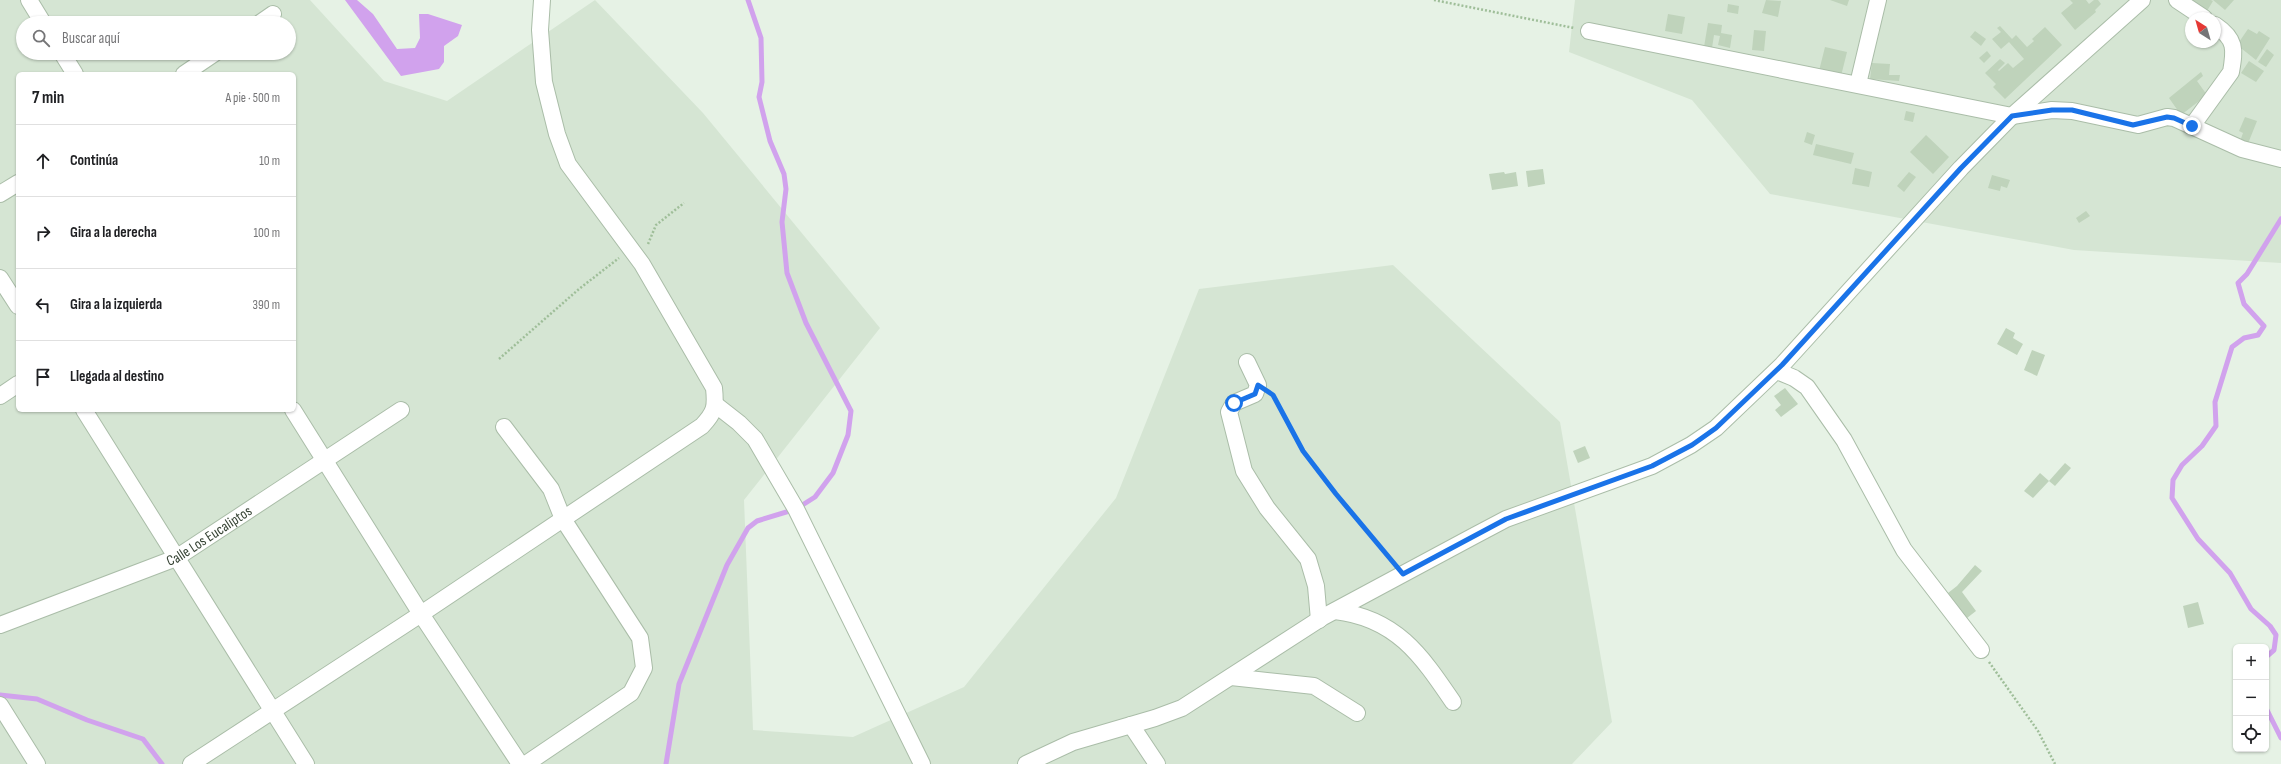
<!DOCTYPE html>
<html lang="es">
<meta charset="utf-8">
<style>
body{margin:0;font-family:"Sofia Sans Condensed",sans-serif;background:#f2f2f2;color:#202124}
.controls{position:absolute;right:12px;bottom:12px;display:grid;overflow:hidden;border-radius:6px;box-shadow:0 1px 3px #0004}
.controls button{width:36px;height:36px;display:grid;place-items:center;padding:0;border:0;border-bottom:1px solid #e0e0e0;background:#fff;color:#202124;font:20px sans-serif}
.compass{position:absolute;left:2185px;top:12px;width:36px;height:36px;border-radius:50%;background:#fff;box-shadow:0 1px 3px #0004;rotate:323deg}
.stop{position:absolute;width:12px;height:12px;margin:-9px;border:3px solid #1a73e8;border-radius:50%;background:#fff}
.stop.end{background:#1a73e8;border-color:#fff;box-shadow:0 1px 4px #0008}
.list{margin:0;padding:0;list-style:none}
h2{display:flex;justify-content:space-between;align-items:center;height:52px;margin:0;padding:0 16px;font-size:17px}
h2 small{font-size:13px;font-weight:400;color:#757577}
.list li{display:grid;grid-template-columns:26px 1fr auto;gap:12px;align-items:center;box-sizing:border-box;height:72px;padding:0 16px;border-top:1px solid #e0e0e0}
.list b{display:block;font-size:15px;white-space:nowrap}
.list em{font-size:13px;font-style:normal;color:#757577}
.icon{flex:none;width:22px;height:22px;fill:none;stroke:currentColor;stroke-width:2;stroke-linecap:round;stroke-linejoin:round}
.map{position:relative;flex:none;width:2281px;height:764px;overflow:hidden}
.search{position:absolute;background:#fff;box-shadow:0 1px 3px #0004;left:16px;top:16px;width:280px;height:44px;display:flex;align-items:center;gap:10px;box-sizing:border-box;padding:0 14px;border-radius:22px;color:#757577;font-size:15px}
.panel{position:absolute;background:#fff;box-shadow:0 1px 3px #0004;left:16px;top:72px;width:280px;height:340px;border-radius:6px}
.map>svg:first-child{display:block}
.residential{fill:#d5e5d3;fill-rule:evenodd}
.water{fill:#d1a2ed}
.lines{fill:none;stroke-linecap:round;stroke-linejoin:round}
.stream{stroke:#d1a2ed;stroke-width:5}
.building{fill:#bfd3bb}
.minor-casing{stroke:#aabda8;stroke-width:18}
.path{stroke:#9fbe99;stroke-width:2.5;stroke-dasharray:2 2;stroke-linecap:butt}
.minor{stroke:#fff;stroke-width:16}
.route{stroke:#1a73e8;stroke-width:5}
.labels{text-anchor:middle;stroke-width:4;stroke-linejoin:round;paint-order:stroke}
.street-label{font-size:15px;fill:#374435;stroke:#fff}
</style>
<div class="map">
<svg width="2281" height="764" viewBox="0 0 2281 764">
<rect width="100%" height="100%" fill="#e6f2e5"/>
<!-- residential -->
<g class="residential">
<path d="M0,0H310L384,81L447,101L595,0L703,113L880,328L744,500L753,730L853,737L964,687L1116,498L1199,289L1393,265L1560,422L1612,722L1572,764H0ZM23,23H289V53H23ZM18,74H294V410H18Z"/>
<path d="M1575,0H2281V263L2074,250L1770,194L1692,100L1569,52ZM2191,18H2215V42H2191Z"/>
</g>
<!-- water -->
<path class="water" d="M345,0H357L373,14L397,49L415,48L420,38L419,14H428L462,25L458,36L444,46V62L439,69L401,76Z"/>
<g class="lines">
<!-- stream -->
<g class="stream">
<path d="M2266,657L2274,650L2276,635L2270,626L2251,609L2230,573L2198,539L2172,498L2173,480L2182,465L2202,446L2216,426L2215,402L2232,347L2244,338L2258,335L2264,326L2244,304L2238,283L2247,274L2281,219"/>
<path d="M0,695L37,699L87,720L143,739L162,764"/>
<path d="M2266,708L2281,738"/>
<path d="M666,764L679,684L727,565L748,528L757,521L796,509L815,497L833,473L848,435L851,411L806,323L787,273L782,222L786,189L784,174L770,141L759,97L762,82L761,38L748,0"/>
</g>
</g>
<!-- building -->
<g class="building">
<path d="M1766,0L1781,1L1778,17L1762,13Z"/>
<path d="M1830,0H1849L1847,6Z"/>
<path d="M2070,0H2086L2089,4L2094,0H2098L2101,4L2095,10L2096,12L2075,30L2061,13L2073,3Z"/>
<path d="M2191,0H2211L2213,1L2207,11Z"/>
<path d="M2213,0H2234L2225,10Z"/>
<path d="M1728,4L1739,6L1738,14L1727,12Z"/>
<path d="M1668,14L1685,17L1682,34L1665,31Z"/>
<path d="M1708,23L1722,25L1721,33L1732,35L1730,48L1718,45L1720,36L1714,35L1712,48L1704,47Z"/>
<path d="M2000,26L2012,39L2016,35L2027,47L2034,41L2032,39L2045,27L2062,45L2005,99L1993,87L1996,84L1985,73L2000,59L2005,63L1998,70L1999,71L2008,63L2013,68L2024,59L2009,42L2001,49L1992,39L2001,32L1997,28Z"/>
<path d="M2248,29L2257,34L2259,31L2270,38L2256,60L2237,45Z"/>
<path d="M1754,30L1766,31L1764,51L1752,50Z"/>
<path d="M1975,31L1986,39L1981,46L1970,37Z"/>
<path d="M1825,47L1847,52L1841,76L1819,71Z"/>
<path d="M2267,49L2274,55L2266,67L2258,62Z"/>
<path d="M1987,51L1991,56L1984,63L1979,58Z"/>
<path d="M2249,61L2264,71L2256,82L2241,73Z"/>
<path d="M1872,63L1890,64L1889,75H1900L1899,81L1870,79Z"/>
<path d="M2201,72L2203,76L2197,81L2207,95L2181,115L2169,98Z"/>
<path d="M1906,111L1915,113L1913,122L1904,120Z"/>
<path d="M2245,117L2257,121L2247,146L2239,144L2243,133L2239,131Z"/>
<path d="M1807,132L1815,135L1812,145L1804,142Z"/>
<path d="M1926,135L1949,157L1933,174L1910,152Z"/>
<path d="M1816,144L1854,153L1851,164L1813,155Z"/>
<path d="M1855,168L1872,172L1869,187L1852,184Z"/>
<path d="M1543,169L1545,184L1528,187L1526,171Z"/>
<path d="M1504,172L1505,174L1516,172L1518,186L1492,190L1489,174Z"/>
<path d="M1909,172L1916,177L1904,192L1897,186Z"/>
<path d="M1992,175L2010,180L2007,188L2001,186L2000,191L1988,188Z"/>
<path d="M2086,211L2090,216L2079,223L2076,218Z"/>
<path d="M2006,328L2015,333L2013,338L2023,344L2017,355L1997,344Z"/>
<path d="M2032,350L2045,355L2037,376L2024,370Z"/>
<path d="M1785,388L1798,404L1781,417L1775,410L1781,405L1774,396Z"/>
<path d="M1585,446L1590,458L1578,463L1573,451Z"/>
<path d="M2065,463L2071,468L2055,486L2049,481Z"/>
<path d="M2040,473L2049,481L2033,498L2024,491Z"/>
<path d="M1975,565L1982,571L1962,592L1976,611L1967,618L1948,593L1957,586Z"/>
<path d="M2198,602L2204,624L2188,628L2183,606Z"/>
</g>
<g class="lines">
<!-- minor casing -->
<g class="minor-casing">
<g id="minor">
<path d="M29,0L43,23"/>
<path d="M2177,0L2204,18"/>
<path d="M260,23L273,14"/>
<path d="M1589,31L2012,116L2052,110L2072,111L2138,125L2167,117L2174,118L2242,149L2281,159"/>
<path d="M62,53L75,74"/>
<path d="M184,74L215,53"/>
<path d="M1858,84L1878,0"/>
<path d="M2192,126L2231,72C2235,49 2236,39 2215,25"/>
<path d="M0,194L18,183"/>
<path d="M0,278L18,306"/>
<path d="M1247,362L1258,385L1255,394L1234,403L1229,412L1244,471L1267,508L1308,559L1316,586L1319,620"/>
<path d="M1777,371L1794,378L1807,387L1844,440L1904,550L1981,650"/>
<path d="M0,396L18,384"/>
<path d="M716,405L739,423L755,439L796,509L922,764"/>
<path d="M84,410L306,764"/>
<path d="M293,410L421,614L520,764"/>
<path d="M504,427L551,489L563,519L640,638L644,668L631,693L526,764"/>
<path d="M1335,611C1396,618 1421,655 1453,702"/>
<path id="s1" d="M0,625L176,558L401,410"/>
<path d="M1231,677L1314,686L1357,713"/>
<path d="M0,705L37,764"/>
<path d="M1131,725L1157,764"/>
<path d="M191,764L421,614L702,426C715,412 716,407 714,388L642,264L568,164L557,134L544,82L540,30L542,0"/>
<path d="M1026,764L1073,742L1155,718L1182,708L1323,617L1472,537L1506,519L1652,466L1691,445L1716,428L1782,365L1961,168L2012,116L2142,0"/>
</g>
</g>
<!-- path -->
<g class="path">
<path d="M1434,0L1574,28"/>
<path d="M648,244L656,225L684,203"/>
<path d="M499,359L579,289L619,258"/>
<path d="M1272,394L1303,451L1336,494L1392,562"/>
<path d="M1989,662L2038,731L2055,764"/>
</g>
<!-- minor -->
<use href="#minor" class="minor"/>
</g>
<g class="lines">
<!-- route -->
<path class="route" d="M1234,403L1255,394L1258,385L1273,395L1303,451L1336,494L1403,574L1506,519L1652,466L1692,445L1716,428L1782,365L1961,168L2012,116L2052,110H2072L2133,125L2167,117L2174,118L2192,126"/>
</g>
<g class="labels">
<!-- street labels -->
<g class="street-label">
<text dy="5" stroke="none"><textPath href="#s1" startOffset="228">Calle Los Eucaliptos</textPath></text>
</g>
</g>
</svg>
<div class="controls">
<button>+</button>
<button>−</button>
<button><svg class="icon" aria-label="locate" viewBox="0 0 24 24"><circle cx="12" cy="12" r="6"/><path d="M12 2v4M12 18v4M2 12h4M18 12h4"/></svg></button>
</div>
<svg class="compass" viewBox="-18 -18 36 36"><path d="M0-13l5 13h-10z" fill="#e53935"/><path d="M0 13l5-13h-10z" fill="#757577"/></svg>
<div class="stop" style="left:1234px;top:403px"></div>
<div class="stop end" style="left:2192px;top:126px"></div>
<div class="search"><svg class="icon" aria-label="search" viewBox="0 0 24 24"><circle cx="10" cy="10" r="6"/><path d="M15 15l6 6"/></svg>Buscar aquí</div>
<section class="panel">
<h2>7 min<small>A pie · 500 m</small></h2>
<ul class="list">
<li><svg class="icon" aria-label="ahead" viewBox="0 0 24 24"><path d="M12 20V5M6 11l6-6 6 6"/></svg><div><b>Continúa</b></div><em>10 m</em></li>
<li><svg class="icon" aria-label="right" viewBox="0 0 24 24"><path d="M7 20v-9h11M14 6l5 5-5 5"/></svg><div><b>Gira a la derecha</b></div><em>100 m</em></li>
<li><svg class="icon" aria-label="left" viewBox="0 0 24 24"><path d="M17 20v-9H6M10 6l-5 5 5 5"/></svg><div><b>Gira a la izquierda</b></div><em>390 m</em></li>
<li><svg class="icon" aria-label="arrive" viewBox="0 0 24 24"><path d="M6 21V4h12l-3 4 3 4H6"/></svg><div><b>Llegada al destino</b></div></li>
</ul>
</section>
</div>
